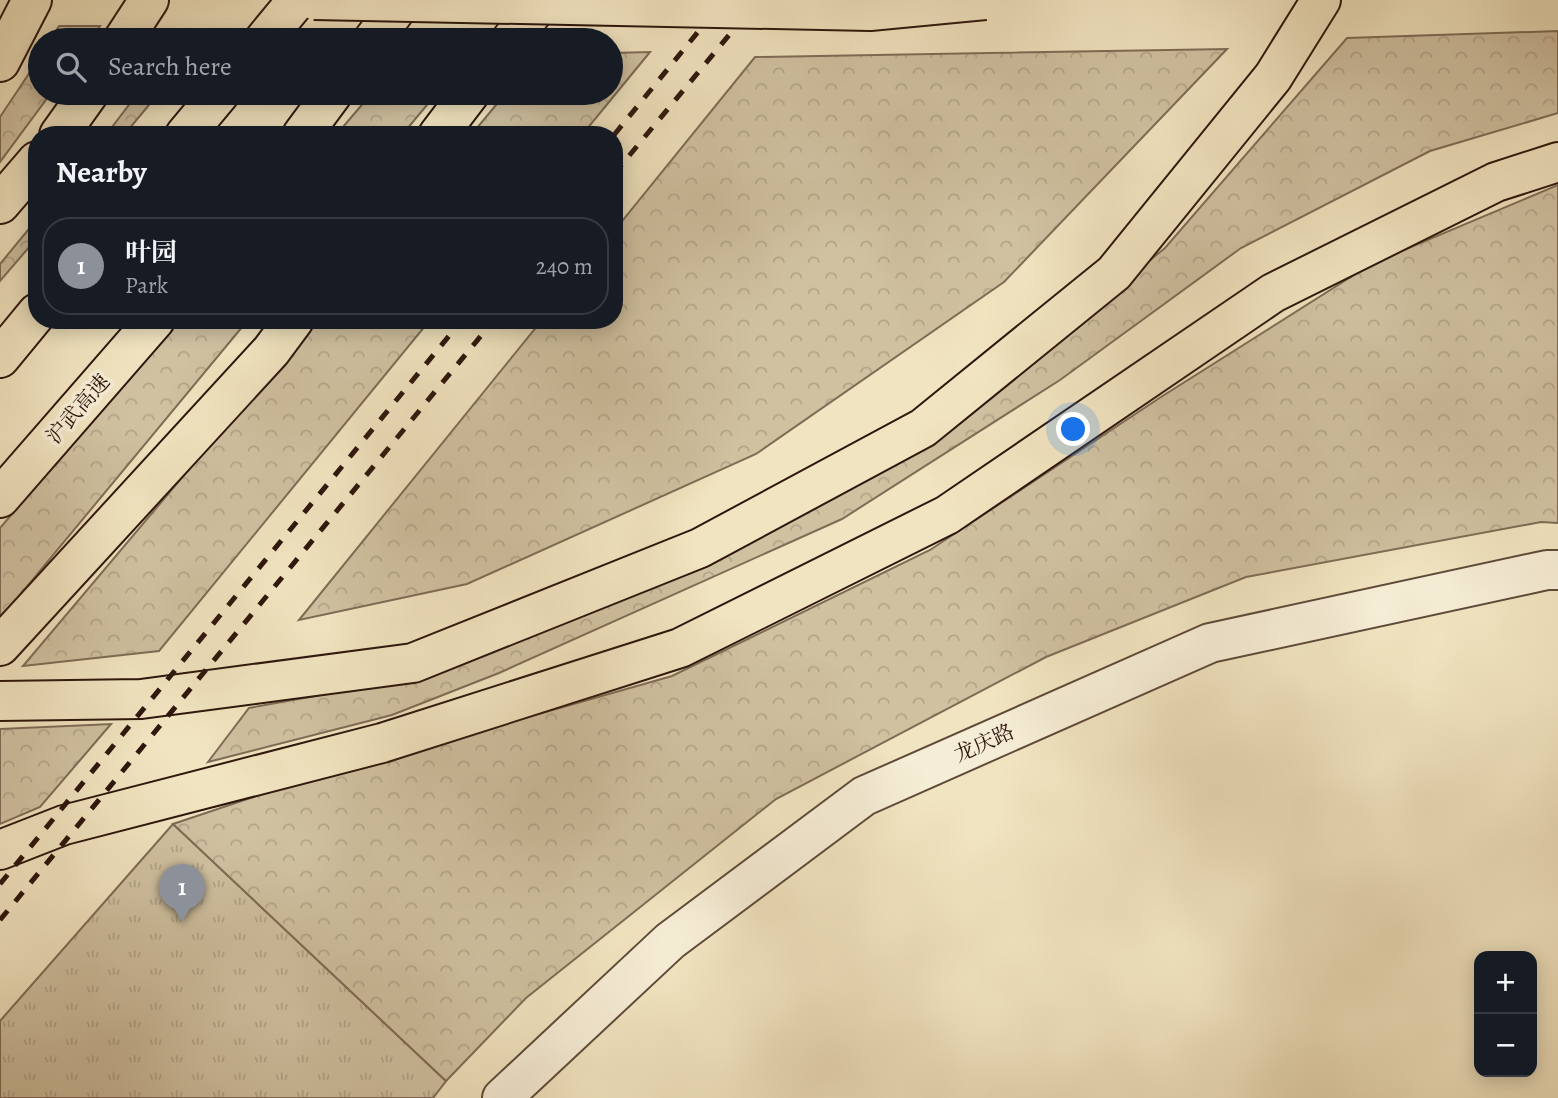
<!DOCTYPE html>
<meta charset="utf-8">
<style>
body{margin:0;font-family:Alegreya,"Noto Serif SC",serif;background:#20242c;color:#f1f3f6}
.controls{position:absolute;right:21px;bottom:21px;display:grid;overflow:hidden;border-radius:14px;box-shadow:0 4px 18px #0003}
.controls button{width:63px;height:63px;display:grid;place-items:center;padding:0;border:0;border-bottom:2px solid #363941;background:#171b24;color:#f1f3f6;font:35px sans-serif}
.you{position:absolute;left:1074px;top:430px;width:24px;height:24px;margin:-18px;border:5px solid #fff;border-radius:50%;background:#1a73e8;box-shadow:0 0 0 10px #1a73e833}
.badge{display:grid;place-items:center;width:46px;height:46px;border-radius:50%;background:#8c9099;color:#fff;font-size:23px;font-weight:700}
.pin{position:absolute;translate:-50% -58px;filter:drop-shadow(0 2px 4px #0008)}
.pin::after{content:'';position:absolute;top:37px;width:24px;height:21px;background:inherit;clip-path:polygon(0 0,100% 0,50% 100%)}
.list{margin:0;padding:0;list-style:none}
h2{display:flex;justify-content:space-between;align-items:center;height:91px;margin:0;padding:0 28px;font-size:30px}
h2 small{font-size:23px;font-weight:400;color:#9ea1a6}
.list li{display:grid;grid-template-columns:46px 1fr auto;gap:21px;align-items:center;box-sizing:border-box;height:98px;margin:0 14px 14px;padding:0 14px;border:2px solid #363941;border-radius:28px}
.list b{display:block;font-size:26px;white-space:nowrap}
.list p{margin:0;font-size:23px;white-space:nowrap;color:#9ea1a6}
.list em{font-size:23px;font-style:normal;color:#9ea1a6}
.icon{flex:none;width:38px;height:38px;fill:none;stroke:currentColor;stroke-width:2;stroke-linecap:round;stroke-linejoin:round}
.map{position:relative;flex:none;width:1558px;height:1098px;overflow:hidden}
.search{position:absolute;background:#171b24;box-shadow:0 4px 18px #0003;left:28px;top:28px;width:595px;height:77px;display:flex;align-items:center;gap:18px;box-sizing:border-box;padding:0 24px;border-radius:38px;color:#9ea1a6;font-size:26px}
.panel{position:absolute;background:#171b24;box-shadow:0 4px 18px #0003;left:28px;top:126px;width:595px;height:203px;border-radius:28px}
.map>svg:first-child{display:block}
.grass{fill:url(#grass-tufts);stroke:#7f6c56;stroke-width:2}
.forest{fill:url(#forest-crowns);stroke:#7f6c56;stroke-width:2}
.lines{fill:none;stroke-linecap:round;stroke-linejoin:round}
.minor-casing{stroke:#5f4a39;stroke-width:42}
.highway-casing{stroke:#2e160c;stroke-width:42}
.minor{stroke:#f6edd6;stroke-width:38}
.highway{stroke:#f1e4c0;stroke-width:38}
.rail{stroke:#2e160c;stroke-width:5;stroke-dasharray:12 12;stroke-linecap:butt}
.highway-bridge-casing{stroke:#2e160c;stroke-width:42;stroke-linecap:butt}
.highway-bridge{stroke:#f1e4c0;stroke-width:38}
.labels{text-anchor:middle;stroke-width:7;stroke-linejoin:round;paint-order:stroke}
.street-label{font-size:21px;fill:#2e160c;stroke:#f6edd6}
</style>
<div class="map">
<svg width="1558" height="1098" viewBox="0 0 1558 1098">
<defs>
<pattern id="grass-tufts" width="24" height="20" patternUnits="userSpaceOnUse" patternTransform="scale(1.75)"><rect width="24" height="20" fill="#d0c1a1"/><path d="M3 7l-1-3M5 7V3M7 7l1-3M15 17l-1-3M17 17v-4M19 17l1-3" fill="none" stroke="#b3a589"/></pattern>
<pattern id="forest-crowns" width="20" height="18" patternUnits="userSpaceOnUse" patternTransform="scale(1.75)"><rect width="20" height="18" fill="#d0c1a1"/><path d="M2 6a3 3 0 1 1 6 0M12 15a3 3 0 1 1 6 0" fill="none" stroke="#b3a589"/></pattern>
</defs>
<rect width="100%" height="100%" fill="#f1e4c0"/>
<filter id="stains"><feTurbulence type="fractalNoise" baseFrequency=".00286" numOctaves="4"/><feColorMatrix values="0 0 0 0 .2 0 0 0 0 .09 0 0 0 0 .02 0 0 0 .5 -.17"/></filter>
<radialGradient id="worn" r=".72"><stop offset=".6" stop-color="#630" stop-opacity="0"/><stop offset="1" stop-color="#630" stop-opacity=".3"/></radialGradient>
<!-- grass -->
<path class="grass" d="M173,824L446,1081L433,1098H0V1021Z"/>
<!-- forest -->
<g class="forest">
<path d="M59,26H100L90,40H50Z"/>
<path d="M1558,31V113L1430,151L1241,248L1060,380L842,519L499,673L392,715L208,762L249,708L410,679L964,412L1165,248L1347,38Z"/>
<path d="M175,32L210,33L204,40H170Z"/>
<path d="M1227,49L1004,282L756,454L467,584L299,620L542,320H614V231L755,57Z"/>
<path d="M650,52L582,135H471L506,93H611V53Z"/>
<path d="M40,57V93H51L0,162V117Z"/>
<path d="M138,93H159L124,135H106Z"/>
<path d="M372,93H437L402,135H336Z"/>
<path d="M1558,185V523L1541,522L1246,577L1046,657L776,799L526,998L446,1081L173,824L289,785L672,676L930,550L1161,397L1373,263Z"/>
<path d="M37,219V238L0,281V264Z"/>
<path d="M178,320H248L0,619V528Z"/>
<path d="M315,320H430L159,651L23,666Z"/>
<path d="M111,724L40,807L0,824V729Z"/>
</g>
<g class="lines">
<!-- minor casing -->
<g class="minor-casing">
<path id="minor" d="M502,1098L670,941L864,796L1210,643L1547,570H1558"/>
</g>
<!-- highway casing -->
<g class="highway-casing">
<g id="highway">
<path d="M123,40L149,0"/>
<path d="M264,40L297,0"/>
<path d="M373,40L403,0"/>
<path d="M511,40L542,0"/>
<path d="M0,62L32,0"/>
<path d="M59,135L89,93"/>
<path d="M185,135L220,93"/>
<path d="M302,135L333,93"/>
<path d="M438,135L470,93"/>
<path d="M0,204L37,161"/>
<path d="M0,358L37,313"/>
<path d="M0,498L155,320"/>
<path d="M0,646L271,351L294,320"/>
<path d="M0,701L141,699L413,663L700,548L923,428L1114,273L1273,77L1321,0"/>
<path d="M0,850L64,825L382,743L680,648L947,515L1273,293L1496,182L1558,162"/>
</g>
</g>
<!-- minor -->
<use href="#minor" class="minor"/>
<!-- highway -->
<use href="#highway" class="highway"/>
<!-- rail -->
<g class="rail">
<path d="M614,135L724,0"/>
<path d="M614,174L758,0"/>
<path d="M0,884L462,320"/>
<path d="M0,920L494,320"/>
</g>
<!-- highway-bridge casing -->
<g class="highway-bridge-casing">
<path id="highway-bridge" d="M314,0L870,11L985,0"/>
</g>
<!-- highway-bridge -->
<use href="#highway-bridge" class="highway-bridge"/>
</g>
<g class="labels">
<!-- street labels -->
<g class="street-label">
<text transform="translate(78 409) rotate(-49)" y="7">沪武高速</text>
<text transform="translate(984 743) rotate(-24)" y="7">龙庆路</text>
</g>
</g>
<rect width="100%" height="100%" filter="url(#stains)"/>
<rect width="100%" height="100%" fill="url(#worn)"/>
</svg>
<div class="controls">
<button>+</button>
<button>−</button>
</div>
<div class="you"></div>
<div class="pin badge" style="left:182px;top:922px">1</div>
<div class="search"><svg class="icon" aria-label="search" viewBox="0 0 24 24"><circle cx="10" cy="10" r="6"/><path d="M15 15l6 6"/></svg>Search here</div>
<section class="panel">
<h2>Nearby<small></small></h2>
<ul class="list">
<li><span class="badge">1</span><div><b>叶园</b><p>Park</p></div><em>240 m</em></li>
</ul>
</section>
</div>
